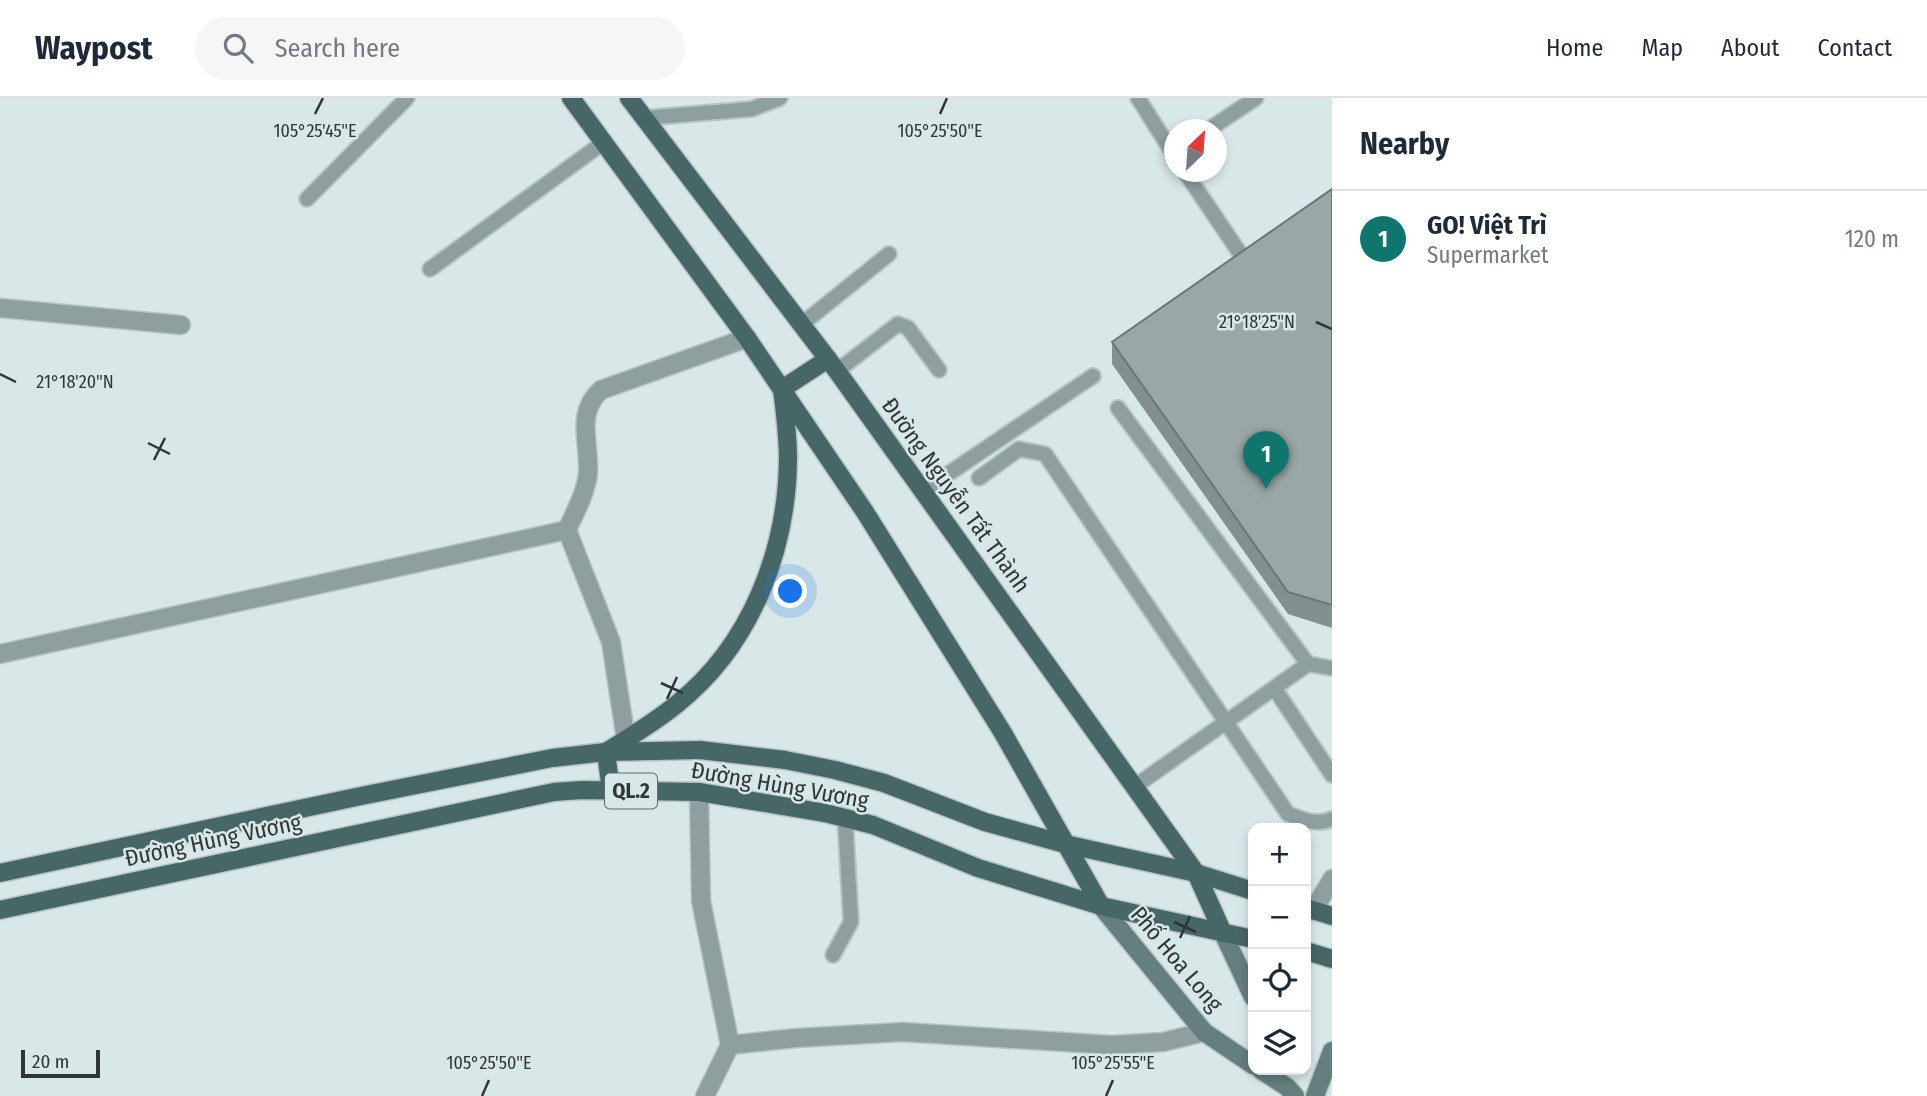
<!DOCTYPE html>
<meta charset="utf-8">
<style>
body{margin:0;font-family:"Fira Sans Condensed",sans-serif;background:#f6f6f7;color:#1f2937}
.controls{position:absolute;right:21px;bottom:21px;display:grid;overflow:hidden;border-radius:14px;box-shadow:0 4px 10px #0003}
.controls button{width:63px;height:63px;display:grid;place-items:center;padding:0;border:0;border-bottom:2px solid #e0e1e3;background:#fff;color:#1f2937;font:35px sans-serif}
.compass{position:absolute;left:1164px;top:21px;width:63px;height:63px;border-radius:50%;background:#fff;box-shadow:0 4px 10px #0003;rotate:25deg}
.scale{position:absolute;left:21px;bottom:18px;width:79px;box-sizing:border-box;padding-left:7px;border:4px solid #303636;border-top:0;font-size:19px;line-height:24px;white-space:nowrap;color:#303636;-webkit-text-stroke:5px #d8e7e7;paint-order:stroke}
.you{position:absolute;left:791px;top:494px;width:24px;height:24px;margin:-18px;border:5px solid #fff;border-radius:50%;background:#1a73e8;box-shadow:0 0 0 10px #1a73e833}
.badge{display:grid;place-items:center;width:46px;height:46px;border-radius:50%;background:#0f766e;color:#fff;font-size:23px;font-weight:700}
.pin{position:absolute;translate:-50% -58px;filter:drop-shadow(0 2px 4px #0008)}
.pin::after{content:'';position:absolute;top:37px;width:24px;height:21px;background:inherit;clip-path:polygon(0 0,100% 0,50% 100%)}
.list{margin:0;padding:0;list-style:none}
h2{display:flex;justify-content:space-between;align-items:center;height:91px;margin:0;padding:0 28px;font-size:30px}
h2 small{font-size:23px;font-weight:400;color:#747a83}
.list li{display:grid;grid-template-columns:46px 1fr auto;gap:21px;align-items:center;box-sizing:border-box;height:98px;padding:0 28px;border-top:2px solid #e0e1e3}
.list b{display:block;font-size:26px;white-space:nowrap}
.list p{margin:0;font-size:23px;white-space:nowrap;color:#747a83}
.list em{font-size:23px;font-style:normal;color:#747a83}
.icon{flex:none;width:38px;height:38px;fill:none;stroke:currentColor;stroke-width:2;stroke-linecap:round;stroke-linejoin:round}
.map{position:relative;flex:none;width:1332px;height:998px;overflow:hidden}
header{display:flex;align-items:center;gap:42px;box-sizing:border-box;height:98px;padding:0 35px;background:#fff;border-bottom:2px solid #e0e1e3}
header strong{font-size:33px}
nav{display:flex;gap:38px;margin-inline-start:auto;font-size:24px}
.search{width:490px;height:63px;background:#f6f6f7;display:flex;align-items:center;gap:18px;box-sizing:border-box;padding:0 24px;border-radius:38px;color:#747a83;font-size:26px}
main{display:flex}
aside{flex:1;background:#fff}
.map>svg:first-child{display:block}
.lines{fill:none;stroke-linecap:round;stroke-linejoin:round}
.lane-casing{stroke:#b6c4c4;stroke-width:18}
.street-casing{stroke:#b6c4c4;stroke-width:21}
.secondary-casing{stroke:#b6c4c4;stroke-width:21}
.primary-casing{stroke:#b6c4c4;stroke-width:21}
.lane{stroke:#8e9f9f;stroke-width:14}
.street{stroke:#8e9f9f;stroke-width:18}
.secondary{stroke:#657e7e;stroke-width:18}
.primary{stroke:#476666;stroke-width:18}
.wall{fill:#849090}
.building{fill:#9aa7a7;stroke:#6c7575;stroke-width:2}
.ticks{fill:none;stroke:#303636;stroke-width:2.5}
.labels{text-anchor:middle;stroke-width:5;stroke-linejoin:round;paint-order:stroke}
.shield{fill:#d8e7e7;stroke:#626b6b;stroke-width:2}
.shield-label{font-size:21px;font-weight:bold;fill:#303636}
.street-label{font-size:23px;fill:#303636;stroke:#d8e7e7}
.ticks-label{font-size:18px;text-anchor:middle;fill:#303636;stroke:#d8e7e7;stroke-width:5;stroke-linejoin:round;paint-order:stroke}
</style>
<header>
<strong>Waypost</strong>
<div class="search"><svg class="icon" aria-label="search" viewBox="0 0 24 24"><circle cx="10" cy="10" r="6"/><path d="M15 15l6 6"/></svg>Search here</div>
<nav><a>Home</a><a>Map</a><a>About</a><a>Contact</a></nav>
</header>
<main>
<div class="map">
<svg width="1332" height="998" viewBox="0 0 1332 998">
<rect width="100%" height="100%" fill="#d8e7e7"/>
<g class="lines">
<!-- lane casing -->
<g class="lane-casing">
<g id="lane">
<path d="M1138,0L1174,57"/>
<path d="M644,20L752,11L780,0"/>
<path d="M1208,32L1256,0"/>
<path d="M1185,74L1250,170"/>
<path d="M307,101L407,0"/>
<path d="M430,171L604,44"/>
<path d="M802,226L889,156"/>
<path d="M837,273L898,226L908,230L939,272"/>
<path d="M1118,310L1308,566L1134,689"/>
<path d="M979,380L1019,351L1045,356L1288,716C1302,721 1317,728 1332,721"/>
<path d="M923,393L1093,278"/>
<path d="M1308,566L1332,570"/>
<path d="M1275,591L1332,677"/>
<path d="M833,857L851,824L845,720"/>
</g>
</g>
<!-- street casing -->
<g class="street-casing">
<g id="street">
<path d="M0,210L181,227"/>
<path d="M0,556L567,432"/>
<path d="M626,642L611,544L567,432C575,414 586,395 588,375C590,345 575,315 601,292L747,240"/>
<path d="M699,694L701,803L730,947L705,998"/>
<path d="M1313,813L1332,781"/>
<path d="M730,947L796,940L903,934L1112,947L1163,944L1204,934"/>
</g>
</g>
<!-- secondary casing -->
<g class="secondary-casing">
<g id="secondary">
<path d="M1101,808L1204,934L1253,967"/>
<path d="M1223,835L1253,899"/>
<path d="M1261,972L1287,989L1295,998"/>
<path d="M1315,998L1332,953"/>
</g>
</g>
<!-- primary casing -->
<g class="primary-casing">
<g id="primary">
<path d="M571,0L747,240L865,414L1003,635L1101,808"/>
<path d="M629,0L837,273L1196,775L1223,835"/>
<path d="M611,693L606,654C630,639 655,624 677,606C751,547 787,453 788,361C788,338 785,314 782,291L828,261"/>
<path d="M0,775L361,698L552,660L606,654L700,652L785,662L835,672L884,685L985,724L1065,746L1196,775L1253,793"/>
<path d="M1306,810L1332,818"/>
<path d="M0,812L554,694L582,692L699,694L825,715L873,727L978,770L1101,808L1253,841"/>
<path d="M1306,853L1332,861"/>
</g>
</g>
<!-- lane -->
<use href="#lane" class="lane"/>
<!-- street -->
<use href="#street" class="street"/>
<!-- secondary -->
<use href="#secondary" class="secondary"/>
<!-- primary -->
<use href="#primary" class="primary"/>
</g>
<!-- wall -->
<path class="wall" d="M1332,91V530L1288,516L1112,266V244Z"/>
<!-- building -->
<path class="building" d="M1332,91V507L1288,494L1112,244Z"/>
<!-- ticks -->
<path class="ticks" d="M315,16L323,0M940,16L947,0M1316,224L1332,231M0,276L16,284M148,345L170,356M154,362L165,340M661,585L683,595M667,601L677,579M1174,824L1196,834M1180,840L1190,818M482,998L489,982M1106,998L1113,982"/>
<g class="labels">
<!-- shield labels -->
<rect class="shield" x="605" y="675.5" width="52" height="35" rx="5"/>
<g class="shield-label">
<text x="631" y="700">QL.2</text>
</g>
<!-- street labels -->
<g class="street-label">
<text transform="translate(956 397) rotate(54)" y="8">Đường Nguyễn Tất Thành</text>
<text transform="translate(780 687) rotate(10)" y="8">Đường Hùng Vương</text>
<text transform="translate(213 742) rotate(-12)" y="8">Đường Hùng Vương</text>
<text transform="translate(1177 861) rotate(50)" y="8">Phố Hoa Long</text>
</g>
</g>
<g class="ticks-label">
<text x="315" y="39">105°25'45"E</text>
<text x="940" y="39">105°25'50"E</text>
<text x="1257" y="230">21°18'25"N</text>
<text x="75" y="290">21°18'20"N</text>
<text x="489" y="971">105°25'50"E</text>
<text x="1113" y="971">105°25'55"E</text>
</g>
</svg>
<div class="controls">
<button>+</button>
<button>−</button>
<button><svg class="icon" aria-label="locate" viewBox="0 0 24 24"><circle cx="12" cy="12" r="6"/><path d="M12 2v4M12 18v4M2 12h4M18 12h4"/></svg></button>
<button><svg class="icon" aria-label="layers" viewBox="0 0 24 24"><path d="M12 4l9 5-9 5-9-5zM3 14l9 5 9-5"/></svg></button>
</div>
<svg class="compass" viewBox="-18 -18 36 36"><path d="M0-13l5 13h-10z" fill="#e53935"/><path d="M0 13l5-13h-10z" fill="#747a83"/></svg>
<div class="scale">20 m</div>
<div class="you"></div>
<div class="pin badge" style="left:1266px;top:391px">1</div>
</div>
<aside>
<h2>Nearby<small></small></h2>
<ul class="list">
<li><span class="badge">1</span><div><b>GO! Việt Trì</b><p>Supermarket</p></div><em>120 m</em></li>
</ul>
</aside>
</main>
